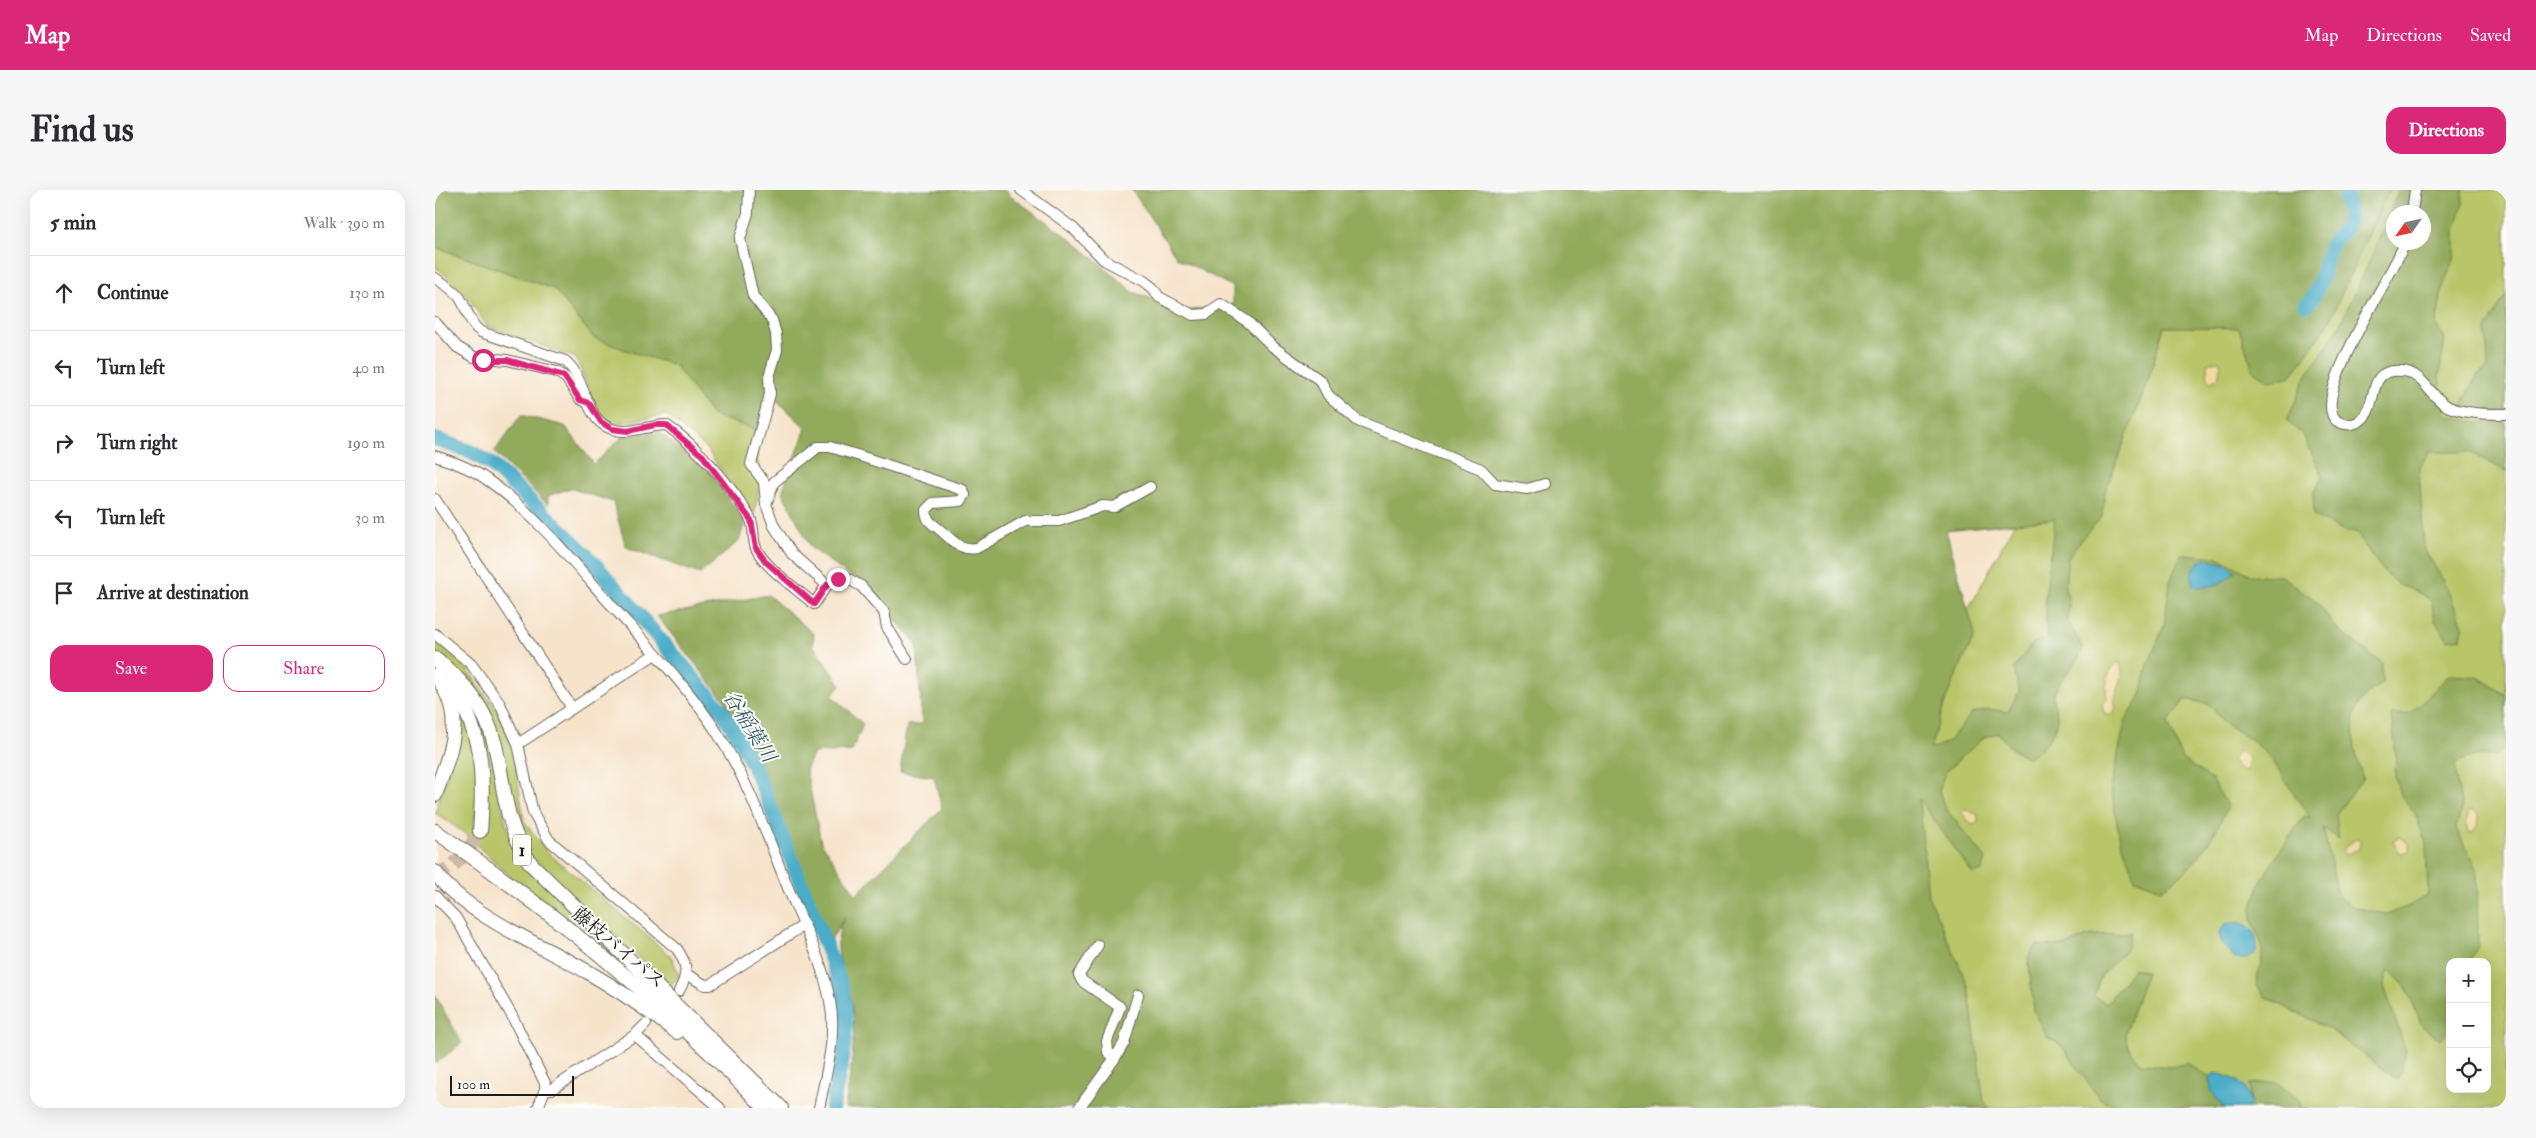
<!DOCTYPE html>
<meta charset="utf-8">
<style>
body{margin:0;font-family:"IM FELL Double Pica","Noto Serif JP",serif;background:#f7f7f7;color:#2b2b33}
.controls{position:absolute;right:15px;bottom:15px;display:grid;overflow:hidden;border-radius:10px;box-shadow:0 5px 20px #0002}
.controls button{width:45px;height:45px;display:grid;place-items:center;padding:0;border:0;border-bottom:1px solid #e1e1e2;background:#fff;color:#2b2b33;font:25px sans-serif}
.compass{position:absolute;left:1951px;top:15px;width:45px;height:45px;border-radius:50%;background:#fff;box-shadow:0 5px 20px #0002;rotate:236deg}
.scale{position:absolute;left:15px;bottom:12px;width:124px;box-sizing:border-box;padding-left:5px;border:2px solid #1c1c1c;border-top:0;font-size:14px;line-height:18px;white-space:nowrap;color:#1c1c1c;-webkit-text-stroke:4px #fdfcf7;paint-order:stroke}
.stop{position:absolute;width:15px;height:15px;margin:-11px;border:4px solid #db2777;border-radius:50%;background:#fff}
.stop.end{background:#db2777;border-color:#fff;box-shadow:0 1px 5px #0008}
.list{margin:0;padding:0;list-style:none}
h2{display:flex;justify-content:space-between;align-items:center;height:65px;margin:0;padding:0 20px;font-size:21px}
h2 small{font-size:16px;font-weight:400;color:#7c7c81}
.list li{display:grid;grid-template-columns:32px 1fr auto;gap:15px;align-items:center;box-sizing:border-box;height:75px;padding:0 20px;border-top:1px solid #e1e1e2}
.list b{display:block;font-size:19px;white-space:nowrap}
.list em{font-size:16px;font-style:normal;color:#7c7c81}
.actions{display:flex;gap:10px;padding:15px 20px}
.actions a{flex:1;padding:11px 0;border:1px solid #db2777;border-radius:15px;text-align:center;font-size:18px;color:#db2777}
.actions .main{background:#db2777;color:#fff}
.icon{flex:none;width:28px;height:28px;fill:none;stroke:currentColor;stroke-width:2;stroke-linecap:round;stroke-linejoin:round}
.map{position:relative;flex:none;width:2071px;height:918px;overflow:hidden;border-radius:15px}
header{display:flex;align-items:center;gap:30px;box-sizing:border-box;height:70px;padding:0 25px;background:#db2777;color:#fff}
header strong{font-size:24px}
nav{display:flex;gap:28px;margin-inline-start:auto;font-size:18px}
.intro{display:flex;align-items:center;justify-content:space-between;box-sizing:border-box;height:120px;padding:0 30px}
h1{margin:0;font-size:35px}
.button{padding:12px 22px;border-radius:15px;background:#db2777;color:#fff;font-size:18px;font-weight:700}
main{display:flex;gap:30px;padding:0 30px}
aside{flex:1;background:#fff;border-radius:15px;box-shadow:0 5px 20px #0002}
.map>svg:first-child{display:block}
.green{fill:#b8c567;stroke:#6a7042;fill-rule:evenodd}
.forest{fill:#92aa5c;stroke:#57633c;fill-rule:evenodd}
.sand{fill:#eeda9e;stroke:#857b5d}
.water{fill:#49acc8;stroke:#326472}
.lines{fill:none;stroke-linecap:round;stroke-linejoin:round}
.river{stroke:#49acc8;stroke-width:15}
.highway-tunnel{stroke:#cabba7;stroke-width:14;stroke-dasharray:14 7;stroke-linecap:butt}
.minor-casing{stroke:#686259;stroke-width:12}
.highway-casing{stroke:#686259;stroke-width:16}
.minor{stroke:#fff;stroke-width:10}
.highway{stroke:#fff;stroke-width:14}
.route{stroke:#db2777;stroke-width:6}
.labels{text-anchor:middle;stroke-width:4;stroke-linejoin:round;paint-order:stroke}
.shield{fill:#fdfcf7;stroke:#605f5e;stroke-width:1}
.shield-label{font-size:18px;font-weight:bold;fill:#1c1c1c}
.street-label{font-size:19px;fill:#1c1c1c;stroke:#fdfcf7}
.water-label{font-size:20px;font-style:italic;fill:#305d69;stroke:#fdfcf7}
</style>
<header>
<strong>Map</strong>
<nav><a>Map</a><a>Directions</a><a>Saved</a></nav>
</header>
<div class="intro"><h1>Find us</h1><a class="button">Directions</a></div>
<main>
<aside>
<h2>5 min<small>Walk · 390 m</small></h2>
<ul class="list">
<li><svg class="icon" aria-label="ahead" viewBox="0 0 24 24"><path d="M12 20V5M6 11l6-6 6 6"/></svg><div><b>Continue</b></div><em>130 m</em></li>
<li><svg class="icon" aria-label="left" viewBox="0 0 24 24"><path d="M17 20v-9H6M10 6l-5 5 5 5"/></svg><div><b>Turn left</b></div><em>40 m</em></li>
<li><svg class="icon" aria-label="right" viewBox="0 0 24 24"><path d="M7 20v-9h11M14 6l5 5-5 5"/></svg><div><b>Turn right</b></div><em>190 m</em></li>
<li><svg class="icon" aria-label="left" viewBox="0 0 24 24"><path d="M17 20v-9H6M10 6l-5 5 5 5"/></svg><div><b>Turn left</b></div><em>30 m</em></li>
<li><svg class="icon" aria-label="arrive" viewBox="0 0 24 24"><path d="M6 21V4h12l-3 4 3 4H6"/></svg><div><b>Arrive at destination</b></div></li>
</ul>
<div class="actions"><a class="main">Save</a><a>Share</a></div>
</aside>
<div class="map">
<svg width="2071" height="918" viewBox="0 0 2071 918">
<rect width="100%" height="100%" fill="#fdfcf7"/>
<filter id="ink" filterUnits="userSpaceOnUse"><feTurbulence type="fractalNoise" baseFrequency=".02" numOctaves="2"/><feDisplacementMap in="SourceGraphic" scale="10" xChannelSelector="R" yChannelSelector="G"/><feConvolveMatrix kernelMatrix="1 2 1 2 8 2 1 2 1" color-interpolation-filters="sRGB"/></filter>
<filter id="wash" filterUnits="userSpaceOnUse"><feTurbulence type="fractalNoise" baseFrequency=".0096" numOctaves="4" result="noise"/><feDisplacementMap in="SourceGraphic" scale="20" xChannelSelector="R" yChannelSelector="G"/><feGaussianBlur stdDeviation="1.12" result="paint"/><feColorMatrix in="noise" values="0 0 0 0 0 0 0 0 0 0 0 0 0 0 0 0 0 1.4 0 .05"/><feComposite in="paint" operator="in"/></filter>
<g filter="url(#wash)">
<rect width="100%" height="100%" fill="#f6e3ca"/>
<!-- green -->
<g class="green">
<path d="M1829,0H2071V918H1526L1447,581L1672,160ZM1958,22H1988V52H1958ZM2015,772H2052V899H2015Z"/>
<path d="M0,57L119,99L159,148L240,175L277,225L318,235L325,290L319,326L270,257L231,225L178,234L163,223L141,168L52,136L34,109L4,79L0,78Z"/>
<path d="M0,452L29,475L63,521L78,559L89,631L112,662L237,767L244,786L234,797L96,666L79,633L63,555L0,464Z"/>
<path d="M24,497L31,502L51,538L72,638L93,676L211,789L212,797L76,687L28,642L0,623L17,568L24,531L20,512L34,531L44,577L39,639L48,642C53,581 50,552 24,497Z"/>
</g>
<!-- forest -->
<g class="forest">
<path d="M0,0H572L574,5L637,50L698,102L751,121L798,114V97L742,68L697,0H1954L1893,134L1856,186L1836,191L1818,181L1804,138L1729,137L1715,185L1670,302L1667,327L1648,347L1633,368L1630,397L1634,413L1633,431L1648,458C1642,477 1628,483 1619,503C1616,510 1621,517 1622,525C1623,542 1607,561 1593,568L1578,560L1563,543L1548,548L1510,582L1504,601L1510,618L1551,669L1547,681L1538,684L1484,609L1493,706L1533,795L1549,912L1555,918H410C415,884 422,849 417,815C411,780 393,761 410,726L396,750L329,585L290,511L222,426L333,405L379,444L378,455L406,495L397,506L428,534L417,561L379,563L371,580L386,652L421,705L507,618L499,587L465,582L472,535L487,534L482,455L428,391L413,385L376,358L347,302L371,238L335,204L321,240L277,225L240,175L199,163L159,148L119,99L0,57ZM1620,329L1610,409L1612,448L1598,453L1579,478L1584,502L1573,522L1554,519L1537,523L1513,552L1495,559L1512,506L1540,445L1511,340Z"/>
<path d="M1964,0H2028V14L2020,39V67L2008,96L2001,135L2010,149L2004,187L2011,225L2044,233L2068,229L2071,233V281L2034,262H1994L1984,278L1989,359L2007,388L2028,435L2026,448L2013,450L2000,431L1996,410L1979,400L1963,395L1946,378L1921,343L1910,341L1879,326L1878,303L1888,286L1868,245L1852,231L1870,188L1903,139L1938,64ZM1958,22H1988V52H1958Z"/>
<path d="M2071,105V223L2026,217L2041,187L2053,177L2051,140Z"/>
<path d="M86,225L130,236L159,274L188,246L224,242L274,282L310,331L304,351L265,384L191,357L178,312L135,298L113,306V315L59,262Z"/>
<path d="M1746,364L1783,367L1817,386L1846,385L1881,411L1903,440L1947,473V493C1940,498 1932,504 1926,511C1911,529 1921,568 1928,588L1901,624L1904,649L1888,638L1904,707L1918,717L1951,724L1972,717L1993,705L1991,653L1980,623L1967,607L1960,588L1961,565L1956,524H1972L1984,516L2014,485L2043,487L2071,505V559L2060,566L2042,565L2021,573V588L2027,616L2021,638L2042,681L2043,756L2034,772H2015V839L2013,843L2005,849L1987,836L1971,797L1953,779L1949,796L1971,861L1963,890L1894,839L1830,807L1821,793C1823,782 1828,769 1827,758C1826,748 1819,739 1817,729C1813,698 1853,651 1869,626L1875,628L1835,567L1817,550L1789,533L1774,514L1750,509L1733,533L1747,569L1777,590L1793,617C1775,652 1761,679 1726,699L1700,689L1684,645L1676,597L1690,532L1706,505L1713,475L1729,436L1735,392Z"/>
<path d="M1696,742L1691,760L1667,784L1659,806L1671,814L1699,778L1712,782L1690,843L1693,857L1706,874L1737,877L1752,873L1775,888L1779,904L1789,918H1683L1664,908L1626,855L1613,848L1599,820L1593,767L1602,755L1631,756L1651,746Z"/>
<path d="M0,805L27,853L0,874Z"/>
<path d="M1841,892L1863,909L1867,918H1812L1816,913L1814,894Z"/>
</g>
<!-- sand -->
<g class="sand">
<path d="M1783,171L1786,173L1783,188L1776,192L1773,190L1772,174Z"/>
<path d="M1684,472C1691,484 1683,497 1680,509C1679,512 1681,517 1680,521L1677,525H1670L1667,515L1672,509C1670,498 1672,478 1684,472Z"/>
<path d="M1804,561L1814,568L1812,581L1806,580L1797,570Z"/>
<path d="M1530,619L1543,625V633L1537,635L1526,622Z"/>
<path d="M2036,620L2044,625L2043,635L2037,643L2033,642C2031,634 2031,626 2036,620Z"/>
<path d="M1964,647L1974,654V661L1965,663L1958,652Z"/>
<path d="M1922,648L1925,652L1924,659L1909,665V658Z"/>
</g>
<!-- water -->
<g class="water">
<path d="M1770,369L1792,374L1800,381C1791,393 1773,400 1758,396C1755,383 1757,375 1770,369Z"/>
<path d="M1803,732C1819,736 1824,747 1821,763L1810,769H1800L1786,752L1784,743L1790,734Z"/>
<path d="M1779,883C1800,887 1810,892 1816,913L1812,918H1789L1777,902L1774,889Z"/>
</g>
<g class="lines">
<!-- river -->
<g class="river">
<path d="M1871,115C1889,100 1886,73 1897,54C1901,46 1911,42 1913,32C1915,23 1911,9 1909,0"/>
<path d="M0,249L36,262L56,274L127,341L157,371L286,520L307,553L325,591L406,794C416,843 406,871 397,918"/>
</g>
</g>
</g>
<g filter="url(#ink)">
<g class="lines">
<!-- highway-tunnel -->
<path class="highway-tunnel" d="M0,684C22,678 34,660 45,641"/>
<!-- minor casing -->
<g class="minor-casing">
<g id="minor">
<path d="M314,0L313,23L305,49L318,106L337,130L341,144L342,160L334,187L335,204L316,274L329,292L331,314L339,336L357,364L392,395"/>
<path d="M586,0L638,38L669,70L709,91L718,98L724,107L758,125L771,124L786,114L813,132L837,156L886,191L893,205L923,231L1046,279L1060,294L1092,299L1110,294"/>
<path d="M1977,22L1980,0"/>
<path d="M1970,52C1961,82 1872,208 1902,231C1907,234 1911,235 1917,234C1950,226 1924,177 1967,181C1989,183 1996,209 2014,217C2031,224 2053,224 2071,224"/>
<path d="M0,88C9,94 19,99 25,108C33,120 34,134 46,142L130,171C152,188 148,230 177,239C194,245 214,235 231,235C262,256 297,296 315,328C320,337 317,349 321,358C330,378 362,399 379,414L392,395L403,389H413L426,396L449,422L452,437L472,469"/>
<path d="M0,132L22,157L39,167L72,170L122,182L131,188L145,209L154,213"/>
<path d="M0,266C18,272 36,278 51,289C99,322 140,374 178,417C215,458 254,498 283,544C314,592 332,646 353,698C368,734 388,772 395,811C402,847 391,883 384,918"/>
<path d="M0,309L137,518"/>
<path d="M331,314L339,292L383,257H395L425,266L528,300L530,305L526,311L498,313L491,320C491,330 496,333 504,339C517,349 523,361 542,358L590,331H624L668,316L679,317L715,297"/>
<path d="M0,444L36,474L65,514L83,554L98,623L114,650L242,759C253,775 253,784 244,801"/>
<path d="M83,554L220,464"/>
<path d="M0,706L21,728L77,826L110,893V899L103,918"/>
<path d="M663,755L644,785L647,791L685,817L672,851L673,862L680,868"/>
<path d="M251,784L270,795H275L369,735"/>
<path d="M200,845L285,918"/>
<path d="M110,899H117L200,845L211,834"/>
<path d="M644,918L680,868L689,853L703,805"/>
</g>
</g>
<!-- highway casing -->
<g class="highway-casing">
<g id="highway">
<path d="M0,469C28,490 52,520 60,555C71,602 68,631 96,674L346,918"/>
<path d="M0,485C33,525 15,562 0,605"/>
<path d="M16,491C47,545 50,579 45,641"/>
<path d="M0,641C119,722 231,814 330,918"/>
<path d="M0,682C27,722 109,757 153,782C184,800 213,820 242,842"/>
</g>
</g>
<!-- minor -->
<use href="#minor" class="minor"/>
<!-- highway -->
<use href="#highway" class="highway"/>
</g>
</g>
<g class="lines" filter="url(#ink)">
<!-- route -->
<path class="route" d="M48,170H72L129,186L145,210L154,213L166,232L177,239L193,241L220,235H231L268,266L316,330L321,358L331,372L379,414L392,395L403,389"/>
</g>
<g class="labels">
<!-- shield labels -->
<rect class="shield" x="78" y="644.5" width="18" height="31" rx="4"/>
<g class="shield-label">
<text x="87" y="666">1</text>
</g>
<!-- street labels -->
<g class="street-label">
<text transform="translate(184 757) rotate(40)" y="7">藤枝バイパス</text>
</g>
<!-- water labels -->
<g class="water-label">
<text transform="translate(315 536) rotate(58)" y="7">谷稲葉川</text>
</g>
</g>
</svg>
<div class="controls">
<button>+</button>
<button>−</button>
<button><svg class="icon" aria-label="locate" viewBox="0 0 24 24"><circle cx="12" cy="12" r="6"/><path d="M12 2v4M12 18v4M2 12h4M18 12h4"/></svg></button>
</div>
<svg class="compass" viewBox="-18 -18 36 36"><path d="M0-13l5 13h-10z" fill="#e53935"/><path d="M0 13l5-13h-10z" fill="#7c7c81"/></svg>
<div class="scale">100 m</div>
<div class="stop" style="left:48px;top:170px"></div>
<div class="stop end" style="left:403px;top:389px"></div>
</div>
</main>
